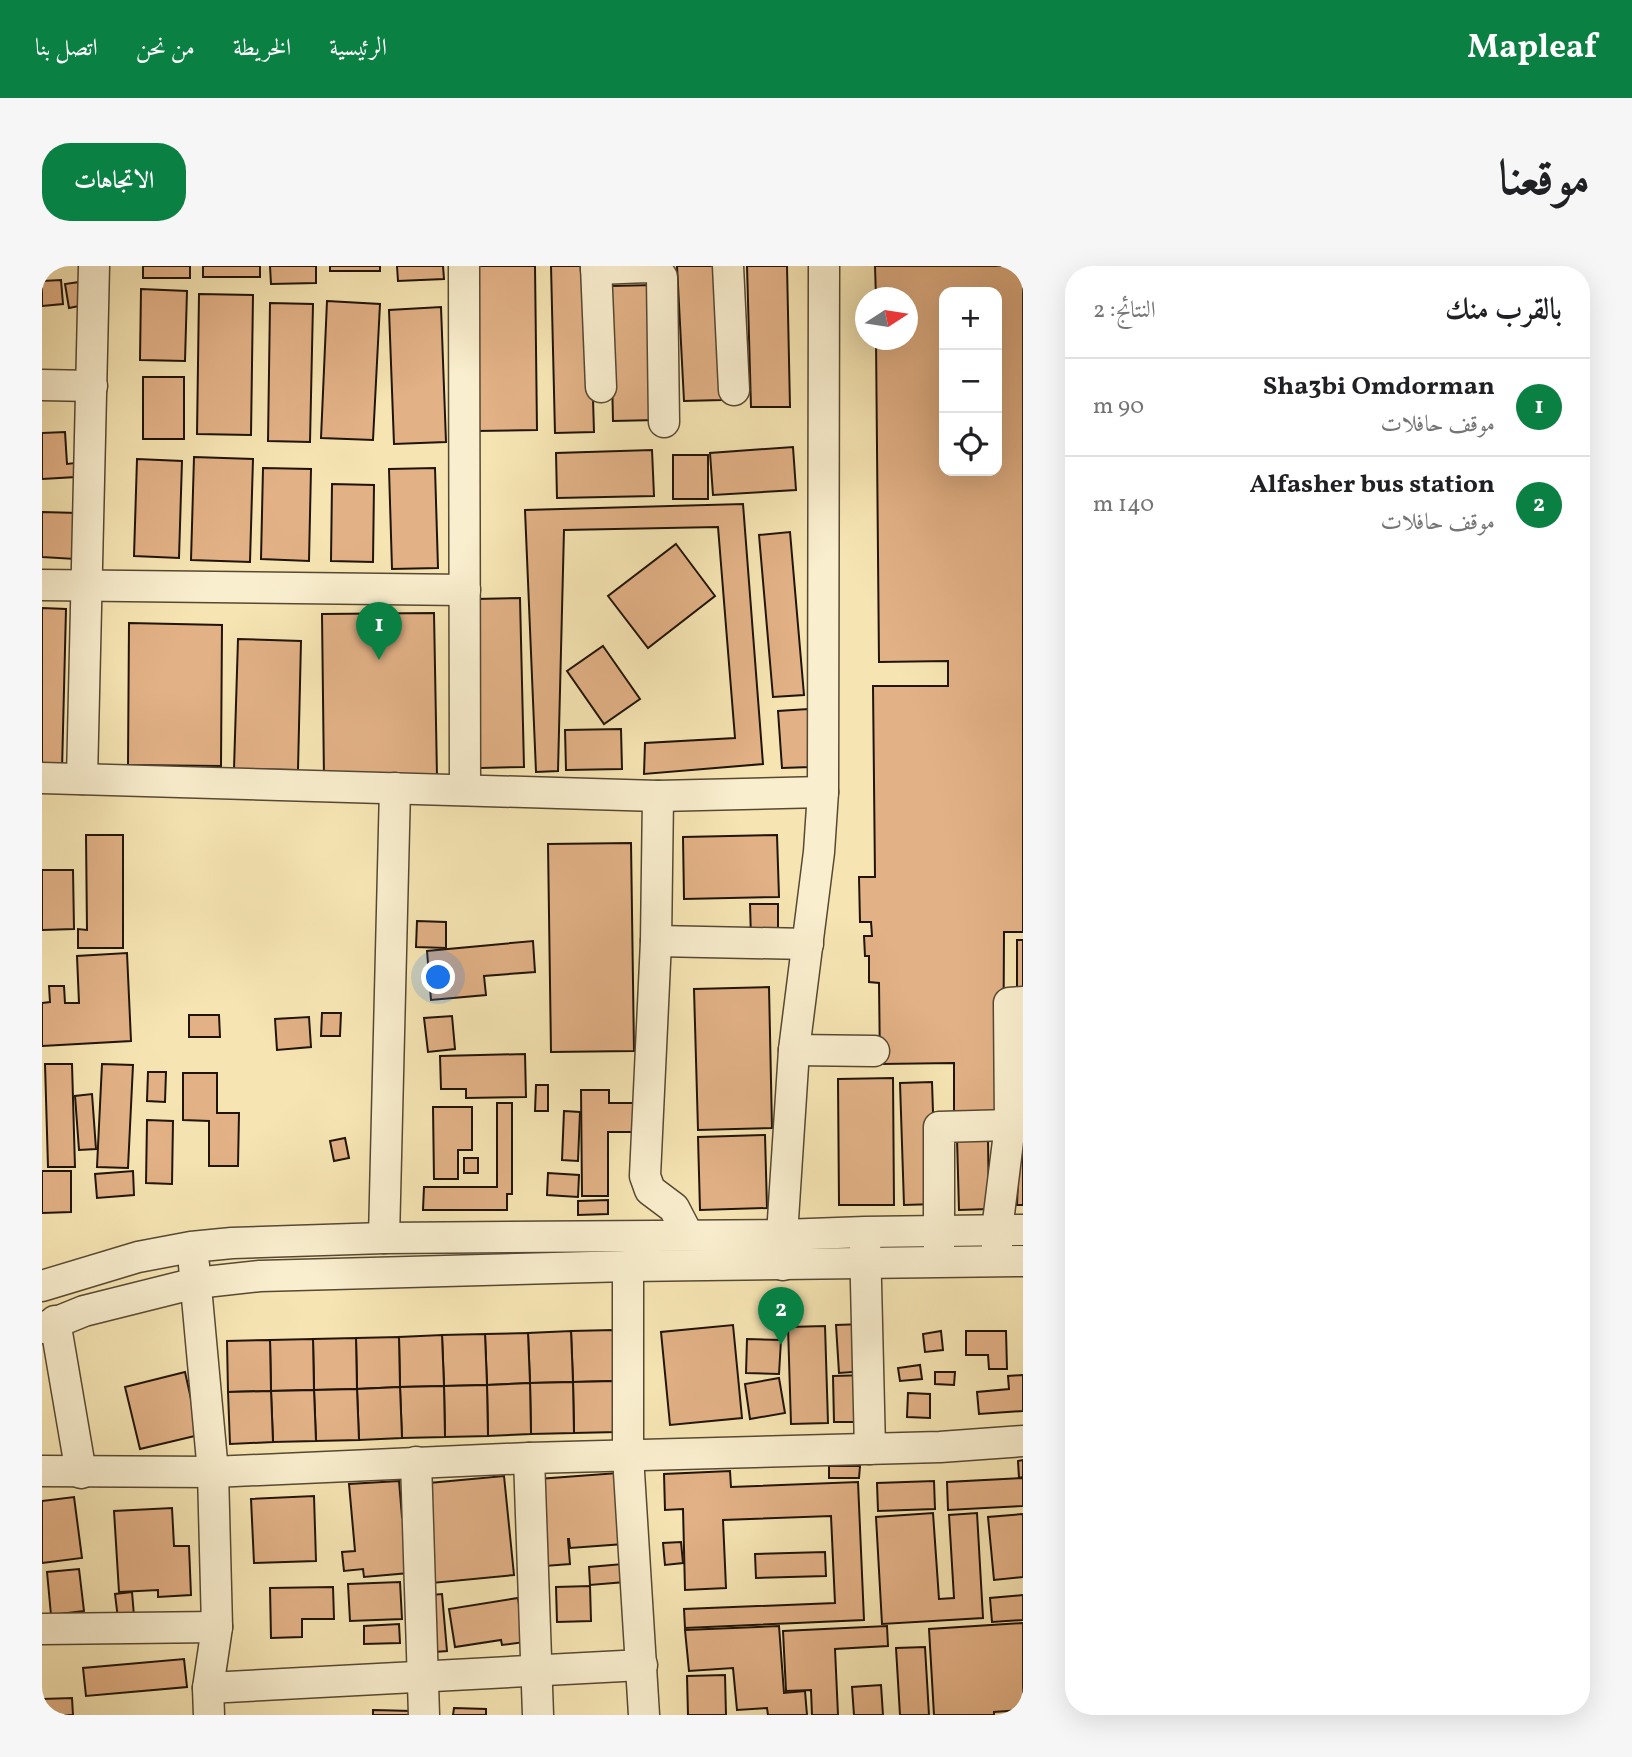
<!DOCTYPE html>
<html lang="ar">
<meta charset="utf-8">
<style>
body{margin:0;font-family:Vollkorn,Amiri,serif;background:#f6f6f6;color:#202124;direction:rtl}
.controls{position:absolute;right:21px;top:21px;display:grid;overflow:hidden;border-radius:14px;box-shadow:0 7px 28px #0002}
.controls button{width:63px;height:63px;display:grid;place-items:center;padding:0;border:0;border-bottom:2px solid #e0e0e0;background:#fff;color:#202124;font:35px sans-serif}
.compass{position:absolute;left:813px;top:21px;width:63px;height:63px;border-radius:50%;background:#fff;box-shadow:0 7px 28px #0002;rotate:78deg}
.you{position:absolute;left:397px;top:712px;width:24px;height:24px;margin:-18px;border:5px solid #fff;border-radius:50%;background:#1a73e8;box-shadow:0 0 0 10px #1a73e833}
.badge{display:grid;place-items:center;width:46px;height:46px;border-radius:50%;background:#0b8043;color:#fff;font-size:23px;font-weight:700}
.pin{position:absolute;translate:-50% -58px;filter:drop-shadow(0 2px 4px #0008)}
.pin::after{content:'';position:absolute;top:37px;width:24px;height:21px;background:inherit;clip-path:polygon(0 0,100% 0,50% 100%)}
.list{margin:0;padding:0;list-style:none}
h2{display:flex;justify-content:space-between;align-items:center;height:91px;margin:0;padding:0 28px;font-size:30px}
h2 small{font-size:23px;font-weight:400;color:#757577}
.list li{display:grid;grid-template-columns:46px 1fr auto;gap:21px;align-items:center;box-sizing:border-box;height:98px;padding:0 28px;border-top:2px solid #e0e0e0}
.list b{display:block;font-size:26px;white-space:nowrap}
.list p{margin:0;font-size:23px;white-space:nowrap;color:#757577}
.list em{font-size:23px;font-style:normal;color:#757577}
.icon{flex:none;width:38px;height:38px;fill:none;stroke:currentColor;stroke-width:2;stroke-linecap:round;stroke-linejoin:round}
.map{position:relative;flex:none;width:981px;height:1449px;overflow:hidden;direction:ltr;border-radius:28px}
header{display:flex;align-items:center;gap:42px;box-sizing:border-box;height:98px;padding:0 35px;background:#0b8043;color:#fff}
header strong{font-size:33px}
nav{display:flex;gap:38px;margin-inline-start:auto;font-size:24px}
.intro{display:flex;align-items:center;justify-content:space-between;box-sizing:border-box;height:168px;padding:0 42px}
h1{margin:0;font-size:49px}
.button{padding:18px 32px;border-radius:28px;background:#0b8043;color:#fff;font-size:24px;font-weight:700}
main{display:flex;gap:42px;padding:0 42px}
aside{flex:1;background:#fff;border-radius:28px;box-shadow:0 7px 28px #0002}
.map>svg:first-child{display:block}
.building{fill:#e2b186;stroke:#201408;stroke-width:2;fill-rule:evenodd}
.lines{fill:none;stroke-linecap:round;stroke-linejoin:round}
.minor-casing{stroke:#564833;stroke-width:33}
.minor{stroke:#f9eece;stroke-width:30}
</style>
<header>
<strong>Mapleaf</strong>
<nav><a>الرئيسية</a><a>الخريطة</a><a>من نحن</a><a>اتصل بنا</a></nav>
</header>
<div class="intro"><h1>موقعنا</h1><a class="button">الاتجاهات</a></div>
<main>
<aside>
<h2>بالقرب منك<small>النتائج: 2</small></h2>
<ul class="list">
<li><span class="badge">1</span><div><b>Sha3bi Omdorman</b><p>موقف حافلات</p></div><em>90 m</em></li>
<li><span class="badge">2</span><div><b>Alfasher bus station</b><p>موقف حافلات</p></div><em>140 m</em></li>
</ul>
</aside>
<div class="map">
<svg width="981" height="1449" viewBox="0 0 981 1449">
<rect width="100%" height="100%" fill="#f6e5b3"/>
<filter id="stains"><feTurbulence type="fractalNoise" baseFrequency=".00286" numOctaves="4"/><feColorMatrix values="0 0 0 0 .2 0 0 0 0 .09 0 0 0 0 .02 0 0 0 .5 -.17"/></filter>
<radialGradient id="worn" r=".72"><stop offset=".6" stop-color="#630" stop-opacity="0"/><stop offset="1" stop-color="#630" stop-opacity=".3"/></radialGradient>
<!-- building -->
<g class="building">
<rect x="101" y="0" width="47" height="12"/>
<rect x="161" y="0" width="57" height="11"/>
<path d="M228,0H274V17L229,18Z"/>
<rect x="288" y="0" width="50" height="5"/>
<path d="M355,0H401L402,13L356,15Z"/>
<path d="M432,0H493L495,164L434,165Z"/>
<path d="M509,0H547L552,166L513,167Z"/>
<path d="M635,0H674L680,134L642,135Z"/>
<path d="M705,0H745L748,141H709Z"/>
<path d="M833,0H981V666H962L961,852L912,853V797L838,798L837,717L827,716V690H823L822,670H830L829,656H818L817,611H833L831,420H906V395L837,396L834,74H866V32H834ZM902,26H955V205H902Z"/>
<path d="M19,14L21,38L0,40V15Z"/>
<path d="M44,15L47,38L27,42L23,18Z"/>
<path d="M612,19L615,154L571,155L568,20Z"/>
<path d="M99,23L145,25L143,95L98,94Z"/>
<path d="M157,28L211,29L209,169L155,168Z"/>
<path d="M285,35L338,38L331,174L279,172Z"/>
<path d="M228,37L271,38L268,176L226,175Z"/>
<path d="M399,41L404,176L352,178L347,44Z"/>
<rect x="101" y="111" width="41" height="62"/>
<path d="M23,166L25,198L33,197L34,211L0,213V167Z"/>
<path d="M751,181L754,224L671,229L668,187Z"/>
<path d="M610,184L612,230L515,232L514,187Z"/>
<rect x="631" y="189" width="35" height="44"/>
<path d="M152,191L211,193L208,296L149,294Z"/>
<path d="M95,193L140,195L137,292L92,290Z"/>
<path d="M221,202L269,203L267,295L219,293Z"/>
<path d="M393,202L396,302L350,303L347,203Z"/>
<path d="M290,218L332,219L331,296L289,295Z"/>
<path d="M701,238L721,498L602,508L603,477L693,472L676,261L522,264L516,505L494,506L483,244Z"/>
<path d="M0,246L36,247L33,293L0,291Z"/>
<path d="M748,266L762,429L731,431L717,269Z"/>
<path d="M634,278L673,330L606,382L566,330Z"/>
<path d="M478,332L482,501L438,502L434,333Z"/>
<path d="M0,342L24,343L20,504L0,503Z"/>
<path d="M392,347L395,511L282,513L280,348Z"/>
<path d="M87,357L180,359L179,500L86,499Z"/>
<path d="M196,373L259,375L256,504L192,503Z"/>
<path d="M561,380L598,433L562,458L525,405Z"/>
<path d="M766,443L769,501L740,502L736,445Z"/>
<path d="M579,463L580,503L524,504L523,464Z"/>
<path d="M44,569H81V682H36V663L45,664Z"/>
<path d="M735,569L737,631L642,633L641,571Z"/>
<path d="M589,577L592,785L509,786L506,578Z"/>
<path d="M0,604H31L32,663L0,664Z"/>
<path d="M708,638H736V671L709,672Z"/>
<path d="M375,655L404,656V682L374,681Z"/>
<rect x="975" y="674" width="6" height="52"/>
<path d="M491,675L493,706L442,710L444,729L389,734L385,685Z"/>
<path d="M85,687L89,775L0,780V737L8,736L7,720H22L23,737H37L35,690Z"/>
<path d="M727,721L730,862L656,864L652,723Z"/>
<path d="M280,747H299L298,770H279Z"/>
<path d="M147,749H177L178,771H147Z"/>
<path d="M410,750L413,783L386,786L382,752Z"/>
<path d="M267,751L269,781L235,784L233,753Z"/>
<path d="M483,788L484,831L424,832V823H399L398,790Z"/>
<path d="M3,798H30L33,901H6Z"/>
<path d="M60,798L91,799L86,902L55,901Z"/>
<path d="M980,804H981V939H975Z"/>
<path d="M106,806H124L123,836L105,835Z"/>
<path d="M141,807H175V847H197L196,900H167V855L141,854Z"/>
<path d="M851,812L852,939H797L796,813Z"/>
<path d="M890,816L894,938L862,939L858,817Z"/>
<path d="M494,819H506V845H493Z"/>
<path d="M539,824H567V837H600L601,866H566V930H540Z"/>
<path d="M50,828L54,883L37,884L33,830Z"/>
<path d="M455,837H470V928H465V944H381L382,921H455Z"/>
<path d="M391,841H430V884H416V913H392Z"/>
<path d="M522,845L538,846L536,895L520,894Z"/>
<path d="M105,854L131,855L130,918L104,917Z"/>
<path d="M723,869L725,942L658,944L656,871Z"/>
<path d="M303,872L307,892L292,895L288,875Z"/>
<path d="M915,872H946L947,943L917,944Z"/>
<rect x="422" y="892" width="14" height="15"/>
<path d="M0,905H29V946L0,947Z"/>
<path d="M91,905L92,929L55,932L53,908Z"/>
<path d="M506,907L537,909L536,931L505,929Z"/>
<path d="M566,934V948L536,949V935Z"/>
<path d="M822,1058L824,1105L797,1107L794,1059Z"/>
<path d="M691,1059L700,1152L628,1159L619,1066Z"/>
<path d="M783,1060L786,1157L749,1158L746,1061Z"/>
<path d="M572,1064L573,1115L531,1116L529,1065Z"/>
<path d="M529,1065L531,1116L488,1117L486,1067Z"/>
<path d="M899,1065L901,1084L883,1086L881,1068Z"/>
<path d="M924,1065H964L965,1103H947L946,1089H924Z"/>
<path d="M486,1067L488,1117L445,1119L443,1068Z"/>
<path d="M443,1068L445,1119L402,1120L400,1069Z"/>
<path d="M400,1069L402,1120L358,1121L357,1071Z"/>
<path d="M357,1071L358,1121L315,1123L314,1072Z"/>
<path d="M314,1072L315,1123L272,1124L271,1073Z"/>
<path d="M271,1073L272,1124L229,1125L228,1074Z"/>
<path d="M705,1073L739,1074L737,1108L704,1107Z"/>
<path d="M228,1074L229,1125L186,1126L185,1075Z"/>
<path d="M878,1099L880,1113L858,1115L856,1102Z"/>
<path d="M143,1106L157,1169L98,1183L83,1121Z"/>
<path d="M893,1106H913L912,1119L893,1118Z"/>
<path d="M825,1109L826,1156H792L791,1110Z"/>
<path d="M981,1109V1145L937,1148L935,1126L967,1123L966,1110Z"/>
<path d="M737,1112L743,1147L708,1153L703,1118Z"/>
<path d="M573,1115L575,1166L532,1167L531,1116Z"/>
<path d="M531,1116L532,1167L489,1168L488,1117Z"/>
<path d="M488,1117L489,1168L446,1170L445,1119Z"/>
<path d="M445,1119L446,1170L403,1171L402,1120Z"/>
<path d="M402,1120L403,1171L360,1172L358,1121Z"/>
<path d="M358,1121L360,1172L317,1174L315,1123Z"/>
<path d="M315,1123L317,1174L274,1175L272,1124Z"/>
<path d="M272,1124L274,1175L231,1176L229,1125Z"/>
<path d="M229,1125L231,1176L188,1178L186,1126Z"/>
<path d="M866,1127L888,1128V1152L865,1151Z"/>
<path d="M981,1194V1211L977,1212L976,1195Z"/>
<path d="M787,1200H818L817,1212H787Z"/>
<path d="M688,1205L689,1221L816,1216L822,1354L643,1362L642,1343L793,1337L789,1250L681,1254L684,1322L643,1324L641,1243L623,1244L622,1208Z"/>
<path d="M576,1207L582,1278L528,1282L527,1273H526L528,1298L503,1300L496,1213Z"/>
<path d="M462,1210L472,1309L390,1317L387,1217Z"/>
<path d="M981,1212V1240L906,1244L905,1216Z"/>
<path d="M357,1215L360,1251H363L367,1307L322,1311L321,1303L302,1305L300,1286L313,1285L307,1218Z"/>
<path d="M892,1215L893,1243L836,1245L835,1217Z"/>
<path d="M272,1230L274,1295L212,1297L209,1233Z"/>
<path d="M32,1231L40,1292L0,1297V1235Z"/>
<path d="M130,1242L132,1280H147L149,1329L116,1331V1324L77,1326L72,1245Z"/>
<path d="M891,1247L897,1333L912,1332L907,1249L935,1247L941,1352L840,1358L834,1251Z"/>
<path d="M981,1248V1311L952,1314L946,1251Z"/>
<path d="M639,1276L641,1297L623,1299L621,1277Z"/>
<path d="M783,1286L784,1310L714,1312L713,1288Z"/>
<path d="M581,1298L583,1316L548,1319L547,1301Z"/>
<path d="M37,1303L42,1345L9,1349L5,1306Z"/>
<path d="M358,1316L360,1353L308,1355L306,1318Z"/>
<path d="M548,1320L549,1355L515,1356L514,1321Z"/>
<path d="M291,1321L292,1353H260V1371L229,1372L228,1322Z"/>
<path d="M90,1326L92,1350L76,1353L73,1328Z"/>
<path d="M400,1328L405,1385L393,1386L389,1329Z"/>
<path d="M981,1329V1354L950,1356L948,1332Z"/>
<path d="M476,1332L483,1376L460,1379L459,1374L413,1381L407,1343Z"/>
<path d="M981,1357V1444L952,1446V1449H892L887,1363Z"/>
<path d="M357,1358L358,1377L322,1378V1360Z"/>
<path d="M737,1360L742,1427L763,1425L765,1449H726L725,1442L695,1444L691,1402L647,1405L643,1364Z"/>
<path d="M845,1360L846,1380L793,1383L796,1449H770L769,1424L744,1425L741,1365Z"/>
<path d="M883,1381L887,1449H858L854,1382Z"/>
<path d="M142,1393L145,1421L44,1430L41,1402Z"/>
<path d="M683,1409L684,1449H646L645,1410Z"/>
<path d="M839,1419L841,1449H812L810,1421Z"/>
<path d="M30,1432L31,1449H0V1433Z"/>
<path d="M412,1442L444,1443V1449H411Z"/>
<path d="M331,1444L370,1445V1449H331Z"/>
</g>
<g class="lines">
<!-- minor casing -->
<g class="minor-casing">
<g id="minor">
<path d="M422,0L423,524"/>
<path d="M554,0L559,121"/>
<path d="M686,0L692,124"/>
<path d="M554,3L606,1L614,3L620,11L622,156"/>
<path d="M0,119L50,120"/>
<path d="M0,319L423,324"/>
<path d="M0,512L616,530L781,526"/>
<path d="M40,513L52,0"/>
<path d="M616,530L614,675L603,910L608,924L632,942L646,969"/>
<path d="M614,675L766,678"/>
<path d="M752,784L832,785"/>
<path d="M342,972L353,522"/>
<path d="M823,976L828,1183"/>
<path d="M955,981V964L968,859L967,737L981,736"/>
<path d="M897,982V861L968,859"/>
<path d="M152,999L171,1206L175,1361L166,1422L167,1449"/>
<path d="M741,999L740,969L752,784L777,586L781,526L782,0"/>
<path d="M586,1000V1190L602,1449"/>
<path d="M0,1020L96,991L149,981L190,977L342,972L740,969L823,966L981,964"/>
<path d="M13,1055L39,1207"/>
<path d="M0,1062L42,1045L154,1017L218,1010L586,1000L981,995"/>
<path d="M487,1192L496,1449"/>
<path d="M374,1196L382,1449"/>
<path d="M0,1205L171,1206L487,1192L898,1181L981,1175"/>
<path d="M0,1363L175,1361"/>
<path d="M166,1422L600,1399"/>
</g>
</g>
<!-- minor -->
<use href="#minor" class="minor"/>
</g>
<rect width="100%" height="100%" filter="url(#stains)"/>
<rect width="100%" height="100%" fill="url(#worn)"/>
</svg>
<div class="controls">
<button>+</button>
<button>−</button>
<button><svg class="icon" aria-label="locate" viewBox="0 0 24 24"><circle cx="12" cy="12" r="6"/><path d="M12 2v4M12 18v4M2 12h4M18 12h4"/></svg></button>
</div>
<svg class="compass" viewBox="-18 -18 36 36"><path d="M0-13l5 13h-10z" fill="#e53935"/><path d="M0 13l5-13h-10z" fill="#757577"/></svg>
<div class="you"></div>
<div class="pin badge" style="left:337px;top:394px">1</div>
<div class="pin badge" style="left:739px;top:1079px">2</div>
</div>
</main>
